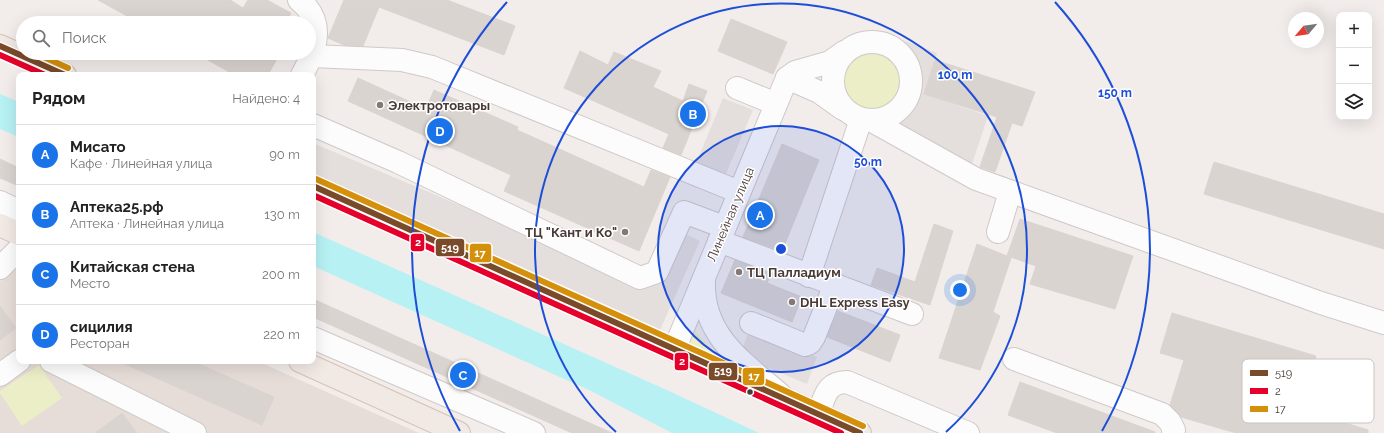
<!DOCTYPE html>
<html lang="ru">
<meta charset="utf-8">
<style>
body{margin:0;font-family:Raleway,sans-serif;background:#f6f6f6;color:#222}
.controls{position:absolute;right:12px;top:12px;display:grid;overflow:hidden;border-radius:8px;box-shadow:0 4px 16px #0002}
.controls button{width:36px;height:36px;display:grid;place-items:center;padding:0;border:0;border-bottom:1px solid #e0e0e0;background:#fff;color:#222;font:20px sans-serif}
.compass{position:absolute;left:1288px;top:12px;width:36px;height:36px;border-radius:50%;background:#fff;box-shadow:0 4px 16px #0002;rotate:241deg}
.you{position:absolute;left:960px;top:290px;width:14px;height:14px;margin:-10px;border:3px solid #fff;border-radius:50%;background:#1a73e8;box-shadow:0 0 0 6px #1a73e833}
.badge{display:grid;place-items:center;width:26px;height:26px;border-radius:50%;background:#1a73e8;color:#fff;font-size:13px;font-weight:700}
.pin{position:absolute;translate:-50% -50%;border:2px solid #fff;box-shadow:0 1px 4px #0006}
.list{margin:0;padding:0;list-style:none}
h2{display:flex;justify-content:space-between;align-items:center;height:52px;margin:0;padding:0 16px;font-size:17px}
h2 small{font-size:13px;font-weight:400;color:#767676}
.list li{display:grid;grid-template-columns:26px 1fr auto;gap:12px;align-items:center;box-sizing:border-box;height:60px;padding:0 16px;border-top:1px solid #e0e0e0}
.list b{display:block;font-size:15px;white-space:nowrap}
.list p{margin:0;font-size:13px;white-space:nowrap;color:#767676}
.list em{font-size:13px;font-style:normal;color:#767676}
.icon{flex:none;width:22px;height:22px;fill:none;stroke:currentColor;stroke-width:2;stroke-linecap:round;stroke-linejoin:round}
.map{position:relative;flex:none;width:1384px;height:433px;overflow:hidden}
.search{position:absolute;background:#fff;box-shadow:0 4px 16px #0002;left:16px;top:16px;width:300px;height:44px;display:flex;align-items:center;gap:10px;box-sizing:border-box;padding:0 14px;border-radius:22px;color:#767676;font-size:15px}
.panel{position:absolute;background:#fff;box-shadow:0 4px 16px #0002;left:16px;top:72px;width:300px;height:292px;border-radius:8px}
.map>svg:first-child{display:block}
.residential{fill:#e7ddd8}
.green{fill:#eceec8}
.parking{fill:#e4dedc}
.water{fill:#b7f1f4}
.building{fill:#dad4d1;stroke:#dbd3d0}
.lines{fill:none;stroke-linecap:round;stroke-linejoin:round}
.minor-casing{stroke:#cfc9c7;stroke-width:24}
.major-casing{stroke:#d6c1b6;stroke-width:24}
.minor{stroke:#fdfcfc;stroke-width:22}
.major{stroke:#f1e9e4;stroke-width:22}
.bus-1-casing{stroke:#fff;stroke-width:9}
.bus-2-casing{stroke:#fff;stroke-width:9}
.bus-3-casing{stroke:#fff;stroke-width:9}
.bus-1{stroke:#7a4b2a;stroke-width:6}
.bus-2{stroke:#e4002b;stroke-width:6}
.bus-3{stroke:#d4900b;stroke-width:6}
.ring{fill:none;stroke:#1d4ed8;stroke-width:2}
.poi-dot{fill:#857975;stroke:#fff;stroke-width:1.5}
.bus-dot{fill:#4a3a35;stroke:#fff;stroke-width:1.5}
.labels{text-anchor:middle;stroke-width:3;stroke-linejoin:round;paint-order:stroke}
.poi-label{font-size:13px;font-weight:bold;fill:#4a3a35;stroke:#fff;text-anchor:start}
.street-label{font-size:13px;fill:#4a3a35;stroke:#fff}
.key{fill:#fff;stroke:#c9c4c2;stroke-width:1}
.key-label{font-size:11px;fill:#4a3a35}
.centre{fill:#1d4ed8;stroke:#fff;stroke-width:2}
.ring-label{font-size:12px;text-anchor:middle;font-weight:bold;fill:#1d4ed8;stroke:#fff;stroke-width:3;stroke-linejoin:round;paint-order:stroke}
.line-badge{stroke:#fff;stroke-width:1.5}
.badge-label{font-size:11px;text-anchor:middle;font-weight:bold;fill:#fff}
</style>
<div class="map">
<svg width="1384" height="433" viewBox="0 0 1384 433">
<rect width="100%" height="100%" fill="#f2edeb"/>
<!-- residential -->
<path class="residential" d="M19,267V361H257L419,433H0V281Z"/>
<!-- green -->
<g class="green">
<circle cx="871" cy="81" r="31"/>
<path d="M690,324L727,369L682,349Z"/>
<path d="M39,365L62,398L22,426L0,393V391Z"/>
</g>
<!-- parking -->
<g class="parking">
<path d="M888,37L908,42L937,53L925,94L988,116L972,164L871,113L884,111L894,104L901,94L903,81L901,68L893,58L872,42Z"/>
<path d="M723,98L753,110L722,183L693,171Z"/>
<path d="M313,143L650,286L684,233L700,241L659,332L313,177Z"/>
<path d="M749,330L817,357L807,384L740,356Z"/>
</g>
<!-- water -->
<g class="water">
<path d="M0,94L19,102V137L0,129Z"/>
<path d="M313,232L669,391L759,433H672L591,391L313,266Z"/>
</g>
<!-- building -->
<g class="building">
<path d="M98,0H230L243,8L248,0H267L291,13L286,23H140Z"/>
<path d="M344,0H447L515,26L504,55L379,7L363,46L344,45L328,38Z"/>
<path d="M731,19L787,42L773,74L718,51Z"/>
<path d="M580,51L608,65L614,52L661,71L653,87L683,101L689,84L707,91L681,155L663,148L669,134L564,88Z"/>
<path d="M195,53H280L268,75H235Z"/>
<path d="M935,60L1035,92L1022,126L1012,123L995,172L980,167L997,117L924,94Z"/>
<path d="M358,78L426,109L434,90L518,127L517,130L644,187L651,170L670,177L639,251L504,191L511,175L348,101Z"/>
<path d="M782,144L819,160L782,251L743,237Z"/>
<path d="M0,159L19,168V186L0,178Z"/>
<path d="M1214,162L1384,214V249L1204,194Z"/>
<path d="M1020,219L1133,256L1115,309L1030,284L1036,266L1008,256L1011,258L993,312L1000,316L980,370L939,358L977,244L1007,256Z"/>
<path d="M934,224L953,231L930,305L871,285L877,268L915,282Z"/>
<path d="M735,260L771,274L767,283L802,297L792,322L721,293Z"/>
<path d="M313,299L612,433H572L313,317Z"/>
<path d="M0,306L16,328L0,340Z"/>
<path d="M838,311L900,335L890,362L827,337Z"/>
<path d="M1172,313L1316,356L1300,409L1368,430V433H1236L1181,417L1170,405L1184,360L1160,353Z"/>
<path d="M118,361H192L274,397L262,425Z"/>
<path d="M1020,382L1155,432V433H1057L1008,415Z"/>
<path d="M122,413L137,433H95Z"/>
</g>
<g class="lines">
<!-- minor casing -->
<g class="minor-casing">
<g id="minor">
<path d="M299,0C326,21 316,50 302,75"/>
<circle cx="872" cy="81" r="39"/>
<path d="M313,56L402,60L432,67L739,192"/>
<path d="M787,78L819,92L843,109"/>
<path d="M787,78L795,72L830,62L844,52"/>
<path d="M737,88L776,104"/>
<path d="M872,121L976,179L1321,303L1384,323"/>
<path d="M313,125L398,162L640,278L657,272L684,212L724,227"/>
<path d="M0,202L19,211"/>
<path d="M998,232L1010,192"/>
<path d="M719,241L912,314"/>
<path d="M0,268L19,249"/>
<path d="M809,276L861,119"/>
<path d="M704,282C702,336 744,363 781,395"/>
<path d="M751,323L805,345L810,343L814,337L835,284"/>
<path d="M313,338L534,433"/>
<path d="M674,350L787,78"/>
<path d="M1014,359L1162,414L1170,422L1174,430L1173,433"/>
<path d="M51,361L195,433"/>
<path d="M0,375L19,361"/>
<path d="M818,414C825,397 826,382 847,382L968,433"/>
</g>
</g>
<!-- major casing -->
<g class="major-casing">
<g id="major">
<path d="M0,46L65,75"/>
<path d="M313,186L860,433"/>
<path d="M0,225L19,234"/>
<path d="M300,361L459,433"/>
</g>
</g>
<!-- minor -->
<use href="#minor" class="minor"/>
<!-- major -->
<use href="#major" class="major"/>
<!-- bus-1 casing -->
<g class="bus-1-casing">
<g id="bus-1">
<path d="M0,46L65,75"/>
<path d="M313,186L860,433"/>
</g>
</g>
<!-- bus-2 casing -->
<g class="bus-2-casing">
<g id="bus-2">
<path d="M0,55L45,75"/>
<path d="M313,195L841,433"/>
</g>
</g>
<!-- bus-3 casing -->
<g class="bus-3-casing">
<g id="bus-3">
<path d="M35,53L68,68"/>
<path d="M316,179L863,426"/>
</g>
</g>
<!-- bus-1 -->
<use href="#bus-1" class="bus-1"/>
<!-- bus-2 -->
<use href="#bus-2" class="bus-2"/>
<!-- bus-3 -->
<use href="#bus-3" class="bus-3"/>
</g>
<!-- distance rings -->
<circle cx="781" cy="249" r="123" fill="#1d4ed8" fill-opacity=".12"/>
<g class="ring">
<circle cx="781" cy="249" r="123"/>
<path d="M616 432A246 246 0 1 1 946 432"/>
<path d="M460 431A369 369 0 0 1 507 2M1055 2A369 369 0 0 1 1102 431"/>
</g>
<!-- markers -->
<g class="poi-dot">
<circle cx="380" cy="105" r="4"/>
<circle cx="625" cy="232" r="4"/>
<circle cx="739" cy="272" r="4"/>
<circle cx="792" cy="302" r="4"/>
</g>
<circle class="bus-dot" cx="750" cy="392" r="3.5"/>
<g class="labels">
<!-- poi labels -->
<g class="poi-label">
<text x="388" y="110">Электротовары</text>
<text x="617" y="237" text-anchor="end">ТЦ "Кант и Ко"</text>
<text x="747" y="277">ТЦ Палладиум</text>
<text x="800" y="307">DHL Express Easy</text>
</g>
<!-- street labels -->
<g class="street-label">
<text transform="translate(730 214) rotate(-67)" y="5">Линейная улица</text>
</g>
</g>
<!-- legend -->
<rect x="1242" y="359" width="132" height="64" rx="6" class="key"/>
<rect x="1250" y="370" width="18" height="6" fill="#7a4b2a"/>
<rect x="1250" y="388" width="18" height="6" fill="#e4002b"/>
<rect x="1250" y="406" width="18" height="6" fill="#d4900b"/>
<g class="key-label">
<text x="1275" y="377">519</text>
<text x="1275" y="395">2</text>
<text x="1275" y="413">17</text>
</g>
<circle cx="781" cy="249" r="6" class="centre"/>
<g class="ring-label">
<text x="955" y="79">100 m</text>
<text x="1115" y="97">150 m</text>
<text x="868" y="166">50 m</text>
</g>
<g class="line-badge">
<rect x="410" y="233" width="15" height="19" rx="4" fill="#e4002b"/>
<rect x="435" y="238" width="30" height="19" rx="4" fill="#7a4b2a"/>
<rect x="469" y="243" width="23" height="20" rx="4" fill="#d4900b"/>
<rect x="674" y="352" width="15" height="19" rx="4" fill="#e4002b"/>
<rect x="708" y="362" width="30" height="19" rx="4" fill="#7a4b2a"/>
<rect x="742" y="367" width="23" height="19" rx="4" fill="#d4900b"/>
</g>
<g class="badge-label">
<text x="418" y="246">2</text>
<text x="450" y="252">519</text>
<text x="480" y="257">17</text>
<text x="682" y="365">2</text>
<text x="723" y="375">519</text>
<text x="754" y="380">17</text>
</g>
</svg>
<div class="controls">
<button>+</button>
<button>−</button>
<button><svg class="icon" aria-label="layers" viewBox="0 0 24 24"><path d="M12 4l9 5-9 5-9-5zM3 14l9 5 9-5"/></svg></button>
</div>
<svg class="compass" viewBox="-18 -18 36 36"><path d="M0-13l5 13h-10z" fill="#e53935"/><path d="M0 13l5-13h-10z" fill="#767676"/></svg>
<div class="you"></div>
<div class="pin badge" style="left:760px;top:215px">A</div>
<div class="pin badge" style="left:693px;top:114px">B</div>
<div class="pin badge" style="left:463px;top:375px">C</div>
<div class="pin badge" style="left:440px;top:131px">D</div>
<div class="search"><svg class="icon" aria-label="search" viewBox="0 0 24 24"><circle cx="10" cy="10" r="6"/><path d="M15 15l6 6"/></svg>Поиск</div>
<section class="panel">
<h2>Рядом<small>Найдено: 4</small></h2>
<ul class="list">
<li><span class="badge">A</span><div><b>Мисато</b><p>Кафе · Линейная улица</p></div><em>90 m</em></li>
<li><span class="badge">B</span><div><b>Аптека25.рф</b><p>Аптека · Линейная улица</p></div><em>130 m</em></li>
<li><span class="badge">C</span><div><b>Китайская стена</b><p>Место</p></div><em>200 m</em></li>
<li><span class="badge">D</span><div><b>сицилия</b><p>Ресторан</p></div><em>220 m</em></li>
</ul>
</section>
</div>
